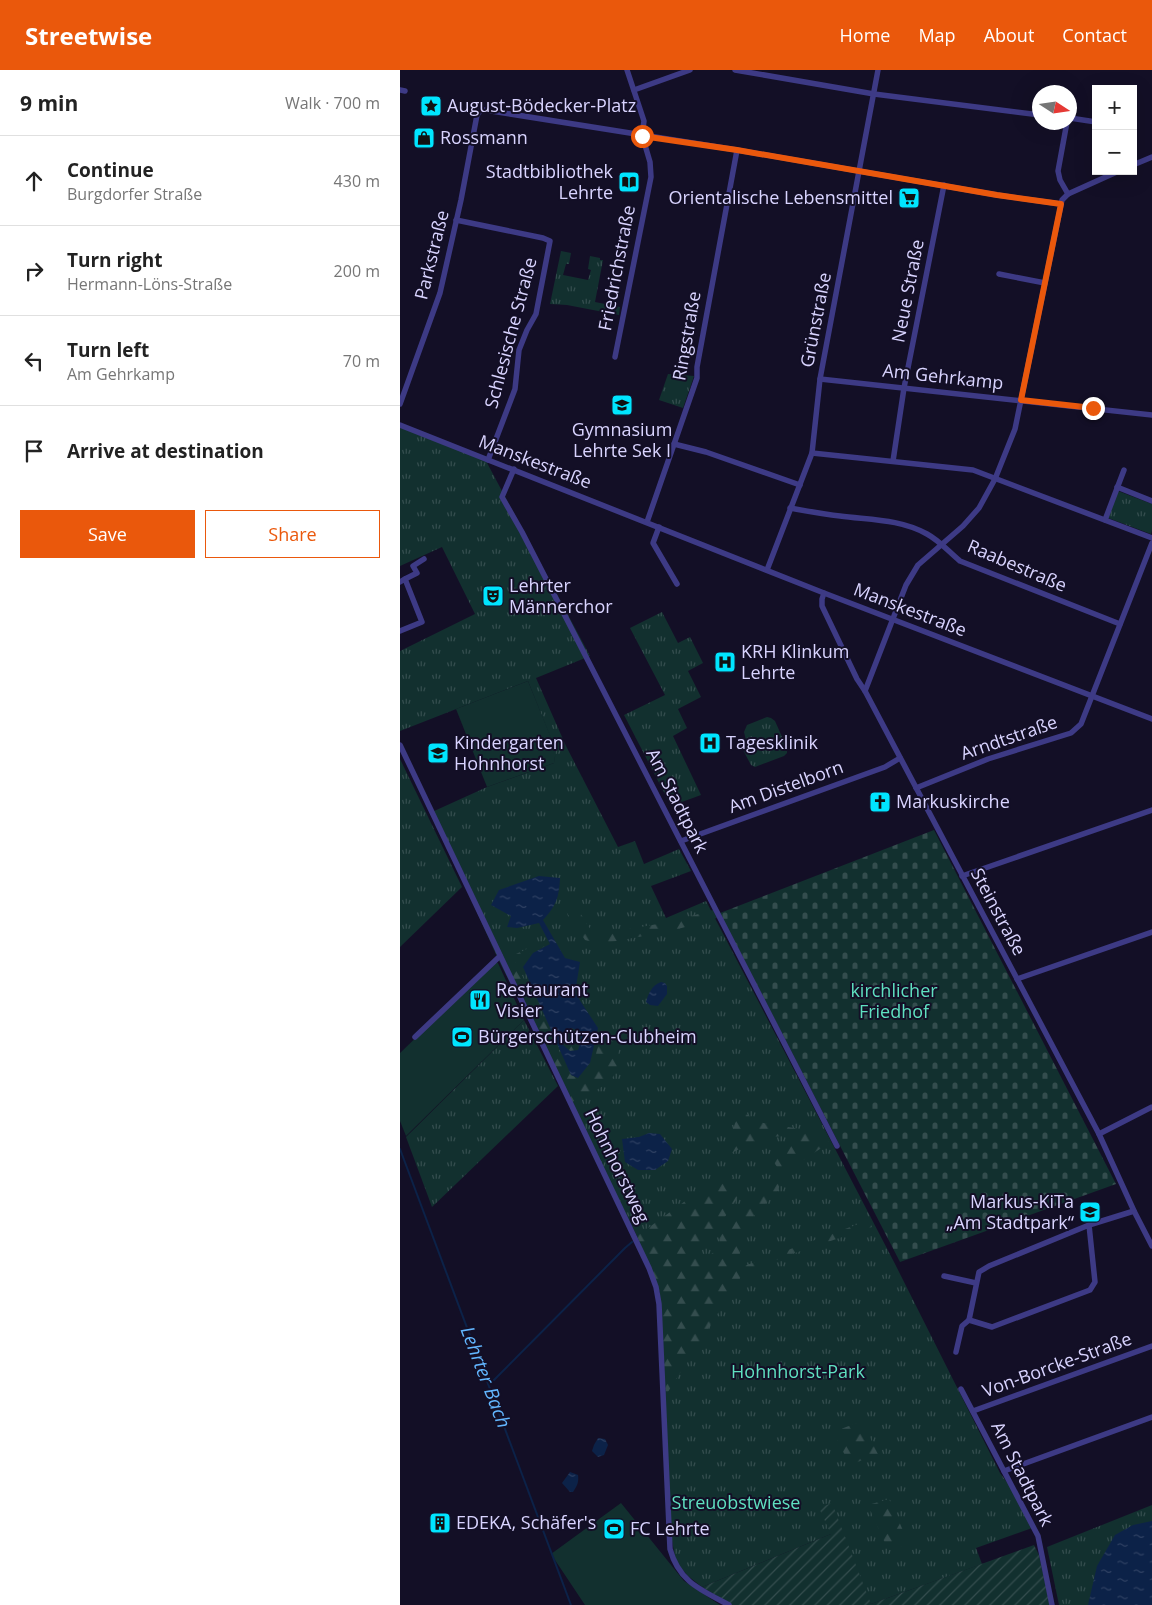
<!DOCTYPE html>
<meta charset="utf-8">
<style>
body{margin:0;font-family:"Open Sans",sans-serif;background:#f6f6f6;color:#222}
.controls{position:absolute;right:15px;top:15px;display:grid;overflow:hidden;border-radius:0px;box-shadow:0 5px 20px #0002}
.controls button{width:45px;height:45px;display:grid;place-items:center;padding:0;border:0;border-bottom:1px solid #e0e0e0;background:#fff;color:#222;font:25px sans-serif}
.compass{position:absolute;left:632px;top:15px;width:45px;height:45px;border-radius:50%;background:#fff;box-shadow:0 5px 20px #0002;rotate:102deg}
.stop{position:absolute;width:15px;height:15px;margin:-11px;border:4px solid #ea580c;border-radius:50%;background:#fff}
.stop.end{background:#ea580c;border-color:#fff;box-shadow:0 1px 5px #0008}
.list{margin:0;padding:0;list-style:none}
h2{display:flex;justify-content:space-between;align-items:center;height:65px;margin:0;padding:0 20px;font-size:21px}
h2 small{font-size:16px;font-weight:400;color:#767676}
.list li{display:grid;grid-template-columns:32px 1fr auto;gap:15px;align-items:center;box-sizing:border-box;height:90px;padding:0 20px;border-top:1px solid #e0e0e0}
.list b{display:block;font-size:19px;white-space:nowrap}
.list p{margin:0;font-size:16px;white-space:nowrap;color:#767676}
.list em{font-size:16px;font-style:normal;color:#767676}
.actions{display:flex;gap:10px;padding:15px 20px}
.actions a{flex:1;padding:11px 0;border:1px solid #ea580c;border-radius:0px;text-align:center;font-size:18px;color:#ea580c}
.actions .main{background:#ea580c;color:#fff}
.icon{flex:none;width:28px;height:28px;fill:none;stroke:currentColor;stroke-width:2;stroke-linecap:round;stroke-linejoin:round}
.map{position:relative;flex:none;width:752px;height:1535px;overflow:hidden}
header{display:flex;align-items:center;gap:30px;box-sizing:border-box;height:70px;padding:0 25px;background:#ea580c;color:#fff}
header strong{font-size:24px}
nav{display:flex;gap:28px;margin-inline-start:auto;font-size:18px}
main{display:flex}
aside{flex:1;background:#fff}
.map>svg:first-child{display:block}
.grass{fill:url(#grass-tufts)}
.forest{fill:url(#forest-firs)}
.cemetery{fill:url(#cemetery-stones)}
.garden{fill:url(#garden-furrows)}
.pitch{fill:#12302f}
.water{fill:url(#water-ripples);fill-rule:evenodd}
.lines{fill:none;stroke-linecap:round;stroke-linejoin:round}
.stream{stroke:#0c2248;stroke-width:2}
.minor{stroke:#3d3a85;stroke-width:5.5}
.route{stroke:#ea580c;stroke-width:6}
.labels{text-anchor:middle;stroke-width:4;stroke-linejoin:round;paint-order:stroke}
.poi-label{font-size:18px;fill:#d9d4ff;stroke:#130f26;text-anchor:start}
.street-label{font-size:18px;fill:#d9d4ff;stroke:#130f26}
.park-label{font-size:18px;fill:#5fe0c0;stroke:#130f26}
.water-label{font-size:19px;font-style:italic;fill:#62b6ff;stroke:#130f26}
</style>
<header>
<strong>Streetwise</strong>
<nav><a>Home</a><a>Map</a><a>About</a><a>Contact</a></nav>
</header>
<main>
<aside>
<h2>9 min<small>Walk · 700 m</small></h2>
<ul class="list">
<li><svg class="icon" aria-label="ahead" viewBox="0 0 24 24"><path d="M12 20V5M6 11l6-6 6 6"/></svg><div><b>Continue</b><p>Burgdorfer Straße</p></div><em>430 m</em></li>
<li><svg class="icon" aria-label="right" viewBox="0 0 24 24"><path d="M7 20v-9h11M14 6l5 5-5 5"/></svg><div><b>Turn right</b><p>Hermann-Löns-Straße</p></div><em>200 m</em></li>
<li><svg class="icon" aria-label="left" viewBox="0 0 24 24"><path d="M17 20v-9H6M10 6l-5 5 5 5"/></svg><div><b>Turn left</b><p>Am Gehrkamp</p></div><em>70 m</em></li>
<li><svg class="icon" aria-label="arrive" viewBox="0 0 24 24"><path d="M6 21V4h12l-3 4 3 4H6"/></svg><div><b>Arrive at destination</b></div></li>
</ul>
<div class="actions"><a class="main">Save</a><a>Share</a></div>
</aside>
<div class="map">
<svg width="752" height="1535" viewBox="0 0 752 1535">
<defs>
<pattern id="grass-tufts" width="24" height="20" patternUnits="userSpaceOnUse" patternTransform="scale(1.25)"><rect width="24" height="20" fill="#12302f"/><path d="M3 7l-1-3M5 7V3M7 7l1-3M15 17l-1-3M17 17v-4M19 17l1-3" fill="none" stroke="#344d4e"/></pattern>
<pattern id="forest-firs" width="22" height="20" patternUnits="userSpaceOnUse" patternTransform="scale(1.25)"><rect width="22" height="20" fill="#12302f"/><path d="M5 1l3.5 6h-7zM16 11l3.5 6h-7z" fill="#344d4e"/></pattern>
<pattern id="cemetery-stones" width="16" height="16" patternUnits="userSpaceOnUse" patternTransform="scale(1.25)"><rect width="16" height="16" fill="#12302f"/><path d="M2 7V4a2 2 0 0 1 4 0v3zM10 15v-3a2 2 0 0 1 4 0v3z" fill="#344d4e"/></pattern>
<pattern id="garden-furrows" width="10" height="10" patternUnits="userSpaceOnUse" patternTransform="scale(1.25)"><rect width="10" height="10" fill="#12302f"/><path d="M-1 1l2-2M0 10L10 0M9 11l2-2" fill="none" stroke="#344d4e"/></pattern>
<pattern id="water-ripples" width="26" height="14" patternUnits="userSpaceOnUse" patternTransform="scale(1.25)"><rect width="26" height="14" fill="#0c2248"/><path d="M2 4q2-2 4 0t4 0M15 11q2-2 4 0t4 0" fill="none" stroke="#2f4163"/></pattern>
</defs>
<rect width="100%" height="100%" fill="#130f26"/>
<!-- grass -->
<g class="grass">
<path d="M161,181L171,183L169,194H166L163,205L188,210L191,200L188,199L190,186L200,188V190H203L195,232L220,237L219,245L167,235L150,234Z"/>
<path d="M268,304L294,306L283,338L259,330Z"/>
<path d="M0,357L86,391L190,586L136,608L166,676L218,777L235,771L244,794L279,779L291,801L251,816L266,848L306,831L494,1192L600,1403L624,1435L635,1457L576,1478L582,1494L471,1534L431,1464L302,1517L288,1506L276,1492L271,1465L260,1222L237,1166L98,889L32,742L87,717L154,693L155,679L128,611L0,661V581L75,544L42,477L0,496Z"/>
<path d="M718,421L752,434V460L751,464L708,448Z"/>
<path d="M262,542L278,573L290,567L303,593L288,601L301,627L278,639L287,658L273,666L301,725L271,736L224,645L265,625L230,558Z"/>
<path d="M367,647L371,648L375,651L387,678V683L384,686L355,697L351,695L343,680L347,674L344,662L347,655Z"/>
<path d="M0,689L62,817L0,877Z"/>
<path d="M124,950L158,1016L32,1137L6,1067Z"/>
<path d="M752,1435V1535H659L647,1477Z"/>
</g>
<!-- forest -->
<g class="forest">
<path d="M169,837L176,838C185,846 187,863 201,864L269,852L313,840L317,848L271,861L200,874L185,870L167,843V839Z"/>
<path d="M148,869L150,874L115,891L171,1005L178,1008L194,993L200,966L206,965L219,977C218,987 218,1001 212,1008C202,1020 183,1026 170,1033L103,890Z"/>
<path d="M171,958L180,960L181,972L178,980L170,981L163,975V966Z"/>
<path d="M340,1040L358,1052L400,1059L385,1066L369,1067L352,1072L330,1084L336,1044Z"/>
<path d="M406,1062H424L429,1073L382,1104L373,1091L376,1076L395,1070Z"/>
<path d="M382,1106L378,1121L347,1153L336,1199L464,1152L468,1146L472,1157L389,1185L344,1202L266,1325L260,1222L237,1166L295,1124L329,1107L339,1111L343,1118C330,1142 314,1163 295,1182L304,1190L320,1177L319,1165L340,1138Z"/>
<path d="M462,1351L478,1384L450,1395L433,1362Z"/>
<path d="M489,1429L509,1474L488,1480L468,1435Z"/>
</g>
<!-- cemetery -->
<path class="cemetery" d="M534,760L716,1114L500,1192L320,843Z"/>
<!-- garden -->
<path class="garden" d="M432,1433L471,1534L634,1475L639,1485L650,1535H332L302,1517L431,1464L419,1438Z"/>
<!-- pitch -->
<g class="pitch">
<path d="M128,611L156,680L154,693L87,717L56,639Z"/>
<path d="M94,892L98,893L124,950L6,1066L0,1051V983Z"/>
<path d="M221,1433L284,1511L320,1535H185L151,1484Z"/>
</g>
<!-- water -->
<g class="water">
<path d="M139,806L160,808C159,828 156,836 143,850L165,888L180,892L175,923L198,958L190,993L178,1008L171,1005L123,897L133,883L150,874L139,853L117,858L107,857L111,846L91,835L99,820ZM171,958L180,961L181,972L178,980L170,981L163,975V966Z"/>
<path d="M261,912L265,913L267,916V924L258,936L250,935L246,932C248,924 252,915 261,912Z"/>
<path d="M249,1063L260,1064L272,1079L268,1091L255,1100H238L225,1092L222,1069L239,1067Z"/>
<path d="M198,1368L205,1369L208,1375L204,1385L198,1387L192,1381L194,1375Z"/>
<path d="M170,1402L178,1405C179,1412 177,1416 173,1422H170L162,1413Z"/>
<path d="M752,1451V1535H688L697,1496L715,1465L733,1455Z"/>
</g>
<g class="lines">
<!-- stream -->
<g class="stream">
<path d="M0,1079L171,1535"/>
<path d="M94,1310L225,1178L232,1172"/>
</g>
<!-- minor -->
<g class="minor">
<path d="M335,0L474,24L640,45"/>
<path d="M0,20L5,21"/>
<path d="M234,20L290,0"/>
<path d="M670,48L696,52"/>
<path d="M667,52L658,101L660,110L668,124"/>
<path d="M733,95L752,87"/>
<path d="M56,150L143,168L150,171L136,244L127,260L119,280L115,319L88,390"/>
<path d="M599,204L645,213"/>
<path d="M215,287L251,107L250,92L242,65L244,51L227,0"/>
<path d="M420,309L752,345"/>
<path d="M0,334L40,223L61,130L77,45L81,40H85L337,80L597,125L661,134"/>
<path d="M0,355L424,523L752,649"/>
<path d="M274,374L306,382L400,415"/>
<path d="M412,383L573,400L752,468"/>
<path d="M493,391L504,318L544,115"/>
<path d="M114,399L102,427L122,462L437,1076"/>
<path d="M717,417L752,431"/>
<path d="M390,438C407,441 423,444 440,446C470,450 500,449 527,464C540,471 549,482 560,491L720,554"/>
<path d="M705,450L724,400"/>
<path d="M247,452L297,308V297L337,80"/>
<path d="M259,457L253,473L277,514"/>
<path d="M367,500L412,383L420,309L478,0"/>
<path d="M5,509L17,503L13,496L24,489"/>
<path d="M0,512L5,509L22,552L0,561"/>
<path d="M424,523L422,529V536L457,609L465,621L699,1064L734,1141L752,1176"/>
<path d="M465,621L506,515L518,495L563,456L579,438L595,409L615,359L662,130L668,124L719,101"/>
<path d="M0,675L249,1198L256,1217L259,1234L270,1479C279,1512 301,1520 329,1535"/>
<path d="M516,718L588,689L671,663L681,654L752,473"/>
<path d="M281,771L485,697L500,688"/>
<path d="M562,806L752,740"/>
<path d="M617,909L752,862"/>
<path d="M15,967L100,886"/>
<path d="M699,1064L752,1037"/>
<path d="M689,1155L695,1212L690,1220L592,1257L569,1250L579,1202L589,1196L689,1155L734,1141"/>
<path d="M544,1206L576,1213"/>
<path d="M556,1282L562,1256L569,1250"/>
<path d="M561,1319L638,1466L652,1535"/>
<path d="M573,1341L752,1276"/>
<path d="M604,1401L752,1347"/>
</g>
</g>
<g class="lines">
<!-- route -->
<path class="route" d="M242,66L337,80L597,125L661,134L621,330L693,338"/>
</g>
<!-- icons -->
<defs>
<g id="sight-square" transform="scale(1.125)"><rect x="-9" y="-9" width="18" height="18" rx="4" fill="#00e5ff" stroke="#130f26"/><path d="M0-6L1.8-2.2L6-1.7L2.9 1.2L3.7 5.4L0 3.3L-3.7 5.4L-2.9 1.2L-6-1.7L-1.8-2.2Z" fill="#111"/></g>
<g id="shop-square" transform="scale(1.125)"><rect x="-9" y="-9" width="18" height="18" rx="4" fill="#00e5ff" stroke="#130f26"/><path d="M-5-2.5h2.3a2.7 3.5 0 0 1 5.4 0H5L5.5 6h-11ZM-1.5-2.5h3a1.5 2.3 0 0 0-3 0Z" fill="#111"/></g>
<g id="library-square" transform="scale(1.125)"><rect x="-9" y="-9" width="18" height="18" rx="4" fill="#00e5ff" stroke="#130f26"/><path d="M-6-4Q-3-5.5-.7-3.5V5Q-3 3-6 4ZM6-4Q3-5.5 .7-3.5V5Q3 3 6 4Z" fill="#111"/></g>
<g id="supermarket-square" transform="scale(1.125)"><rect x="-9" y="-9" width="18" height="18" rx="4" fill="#00e5ff" stroke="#130f26"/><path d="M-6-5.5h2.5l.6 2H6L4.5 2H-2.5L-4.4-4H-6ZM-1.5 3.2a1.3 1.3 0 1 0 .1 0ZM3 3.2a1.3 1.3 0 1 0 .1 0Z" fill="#111"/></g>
<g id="school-square" transform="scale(1.125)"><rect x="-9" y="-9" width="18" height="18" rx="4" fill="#00e5ff" stroke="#130f26"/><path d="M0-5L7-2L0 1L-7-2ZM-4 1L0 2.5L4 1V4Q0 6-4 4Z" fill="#111"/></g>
<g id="theatre-square" transform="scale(1.125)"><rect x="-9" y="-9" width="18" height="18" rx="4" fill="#00e5ff" stroke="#130f26"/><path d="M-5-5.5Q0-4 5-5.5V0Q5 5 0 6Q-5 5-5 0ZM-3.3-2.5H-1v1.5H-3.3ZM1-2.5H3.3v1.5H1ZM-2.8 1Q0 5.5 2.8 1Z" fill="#111"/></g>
<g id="hospital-square" transform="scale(1.125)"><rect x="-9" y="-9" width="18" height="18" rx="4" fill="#00e5ff" stroke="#130f26"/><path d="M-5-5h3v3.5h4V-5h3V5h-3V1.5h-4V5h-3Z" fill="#111"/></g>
<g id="church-square" transform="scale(1.125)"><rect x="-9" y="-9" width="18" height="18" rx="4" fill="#00e5ff" stroke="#130f26"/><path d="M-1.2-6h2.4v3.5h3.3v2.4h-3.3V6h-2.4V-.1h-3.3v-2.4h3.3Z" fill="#111"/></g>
<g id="restaurant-square" transform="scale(1.125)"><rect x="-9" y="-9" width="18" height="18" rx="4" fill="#00e5ff" stroke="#130f26"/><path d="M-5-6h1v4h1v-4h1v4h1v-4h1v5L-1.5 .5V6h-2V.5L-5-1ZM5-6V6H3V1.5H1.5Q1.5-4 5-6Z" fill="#111"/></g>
<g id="stadium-square" transform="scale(1.125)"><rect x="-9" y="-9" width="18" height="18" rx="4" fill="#00e5ff" stroke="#130f26"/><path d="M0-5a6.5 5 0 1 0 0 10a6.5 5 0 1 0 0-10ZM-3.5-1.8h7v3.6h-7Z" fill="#111"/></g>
<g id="building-square" transform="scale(1.125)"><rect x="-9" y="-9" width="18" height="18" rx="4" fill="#00e5ff" stroke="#130f26"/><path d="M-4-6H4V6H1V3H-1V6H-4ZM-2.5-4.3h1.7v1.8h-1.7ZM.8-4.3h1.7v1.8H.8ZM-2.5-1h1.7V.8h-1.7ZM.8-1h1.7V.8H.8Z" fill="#111"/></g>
</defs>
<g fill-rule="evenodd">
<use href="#sight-square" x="31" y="36"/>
<use href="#shop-square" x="24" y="68"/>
<use href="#library-square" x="229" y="112"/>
<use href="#supermarket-square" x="509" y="128"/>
<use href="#school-square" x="222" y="335"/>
<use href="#theatre-square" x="93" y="526"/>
<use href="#hospital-square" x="325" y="592"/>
<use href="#hospital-square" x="310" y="673"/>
<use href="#school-square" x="38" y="683"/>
<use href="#church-square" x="480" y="732"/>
<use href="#restaurant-square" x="80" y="930"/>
<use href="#stadium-square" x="62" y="967"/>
<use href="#school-square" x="690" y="1142"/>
<use href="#building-square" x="40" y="1453"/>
<use href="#stadium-square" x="214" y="1459"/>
</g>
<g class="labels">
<!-- poi labels -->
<g class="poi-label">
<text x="47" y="42">August-Bödecker-Platz</text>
<text x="40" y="74">Rossmann</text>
<text x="213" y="108" text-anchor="end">Stadtbibliothek<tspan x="213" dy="21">Lehrte</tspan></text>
<text x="493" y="134" text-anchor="end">Orientalische Lebensmittel</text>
<text x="222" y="366" text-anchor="middle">Gymnasium<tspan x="222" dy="21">Lehrte Sek I</tspan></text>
<text x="109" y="522">Lehrter<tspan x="109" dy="21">Männerchor</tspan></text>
<text x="341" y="588">KRH Klinkum<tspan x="341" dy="21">Lehrte</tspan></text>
<text x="54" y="679">Kindergarten<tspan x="54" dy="21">Hohnhorst</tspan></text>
<text x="326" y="679">Tagesklinik</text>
<text x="496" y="738">Markuskirche</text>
<text x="96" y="926">Restaurant<tspan x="96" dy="21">Visier</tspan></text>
<text x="78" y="973">Bürgerschützen-Clubheim</text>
<text x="674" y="1138" text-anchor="end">Markus-KiTa<tspan x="674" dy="21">„Am Stadtpark“</tspan></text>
<text x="56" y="1459">EDEKA, Schäfer's</text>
<text x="230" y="1465">FC Lehrte</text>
</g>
<!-- street labels -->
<g class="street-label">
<text transform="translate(32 185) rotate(-76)" y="6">Parkstraße</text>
<text transform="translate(217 198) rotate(-79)" y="6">Friedrichstraße</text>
<text transform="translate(508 221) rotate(-79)" y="6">Neue Straße</text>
<text transform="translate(416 250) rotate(-79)" y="6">Grünstraße</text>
<text transform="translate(111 263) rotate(-75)" y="6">Schlesische Straße</text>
<text transform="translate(287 266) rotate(-80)" y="6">Ringstraße</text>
<text transform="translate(543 307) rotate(6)" y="6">Am Gehrkamp</text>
<text transform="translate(135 392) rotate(21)" y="6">Manskestraße</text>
<text transform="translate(617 496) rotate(23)" y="6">Raabestraße</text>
<text transform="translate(510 540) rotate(21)" y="6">Manskestraße</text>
<text transform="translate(609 668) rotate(-19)" y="6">Arndtstraße</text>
<text transform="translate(386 717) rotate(-20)" y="6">Am Distelborn</text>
<text transform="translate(277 731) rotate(63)" y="6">Am Stadtpark</text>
<text transform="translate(598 842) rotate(62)" y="6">Steinstraße</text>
<text transform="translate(217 1096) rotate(64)" y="6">Hohnhorstweg</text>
<text transform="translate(657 1295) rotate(-20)" y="6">Von-Borcke-Straße</text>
<text transform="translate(622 1404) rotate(63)" y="6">Am Stadtpark</text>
</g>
<!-- park labels -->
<g class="park-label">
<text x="494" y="927">kirchlicher<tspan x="494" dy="21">Friedhof</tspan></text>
<text x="398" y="1308">Hohnhorst-Park</text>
<text x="336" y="1439">Streuobstwiese</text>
</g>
<!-- water labels -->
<g class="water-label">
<text transform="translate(86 1307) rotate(69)" y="7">Lehrter Bach</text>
</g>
</g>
</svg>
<div class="controls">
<button>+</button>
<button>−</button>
</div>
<svg class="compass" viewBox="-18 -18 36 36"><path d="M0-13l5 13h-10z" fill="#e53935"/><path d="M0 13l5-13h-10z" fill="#767676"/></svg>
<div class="stop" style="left:242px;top:66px"></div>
<div class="stop end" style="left:693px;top:338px"></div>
</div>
</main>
